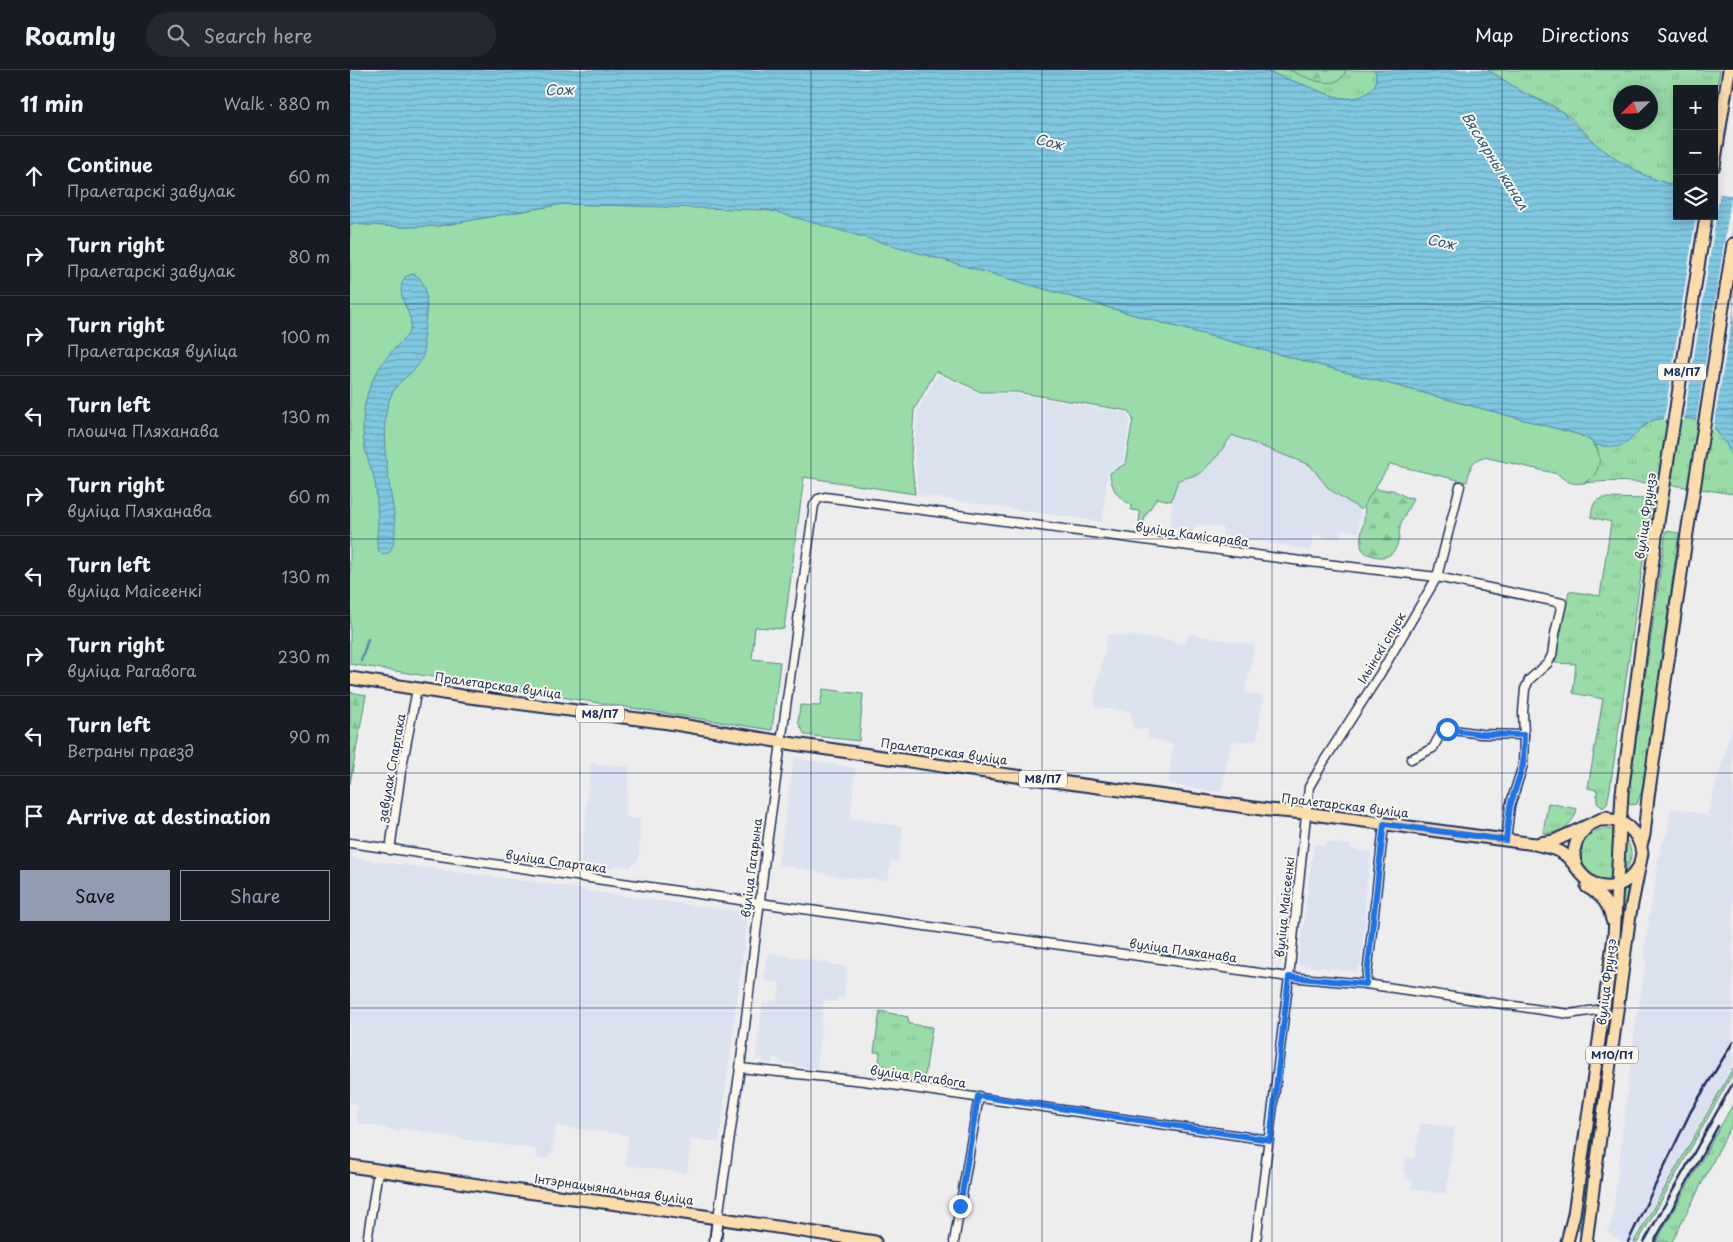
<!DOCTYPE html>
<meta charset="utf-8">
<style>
body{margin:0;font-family:"Playpen Sans",sans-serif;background:#242831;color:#f1f3f6}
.controls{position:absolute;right:15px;top:15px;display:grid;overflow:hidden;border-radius:0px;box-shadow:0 2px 12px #0003}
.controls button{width:45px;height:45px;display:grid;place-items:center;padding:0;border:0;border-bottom:1px solid #363941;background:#171b24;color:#f1f3f6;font:25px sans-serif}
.compass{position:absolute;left:1263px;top:15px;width:45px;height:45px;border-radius:50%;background:#171b24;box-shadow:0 2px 12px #0003;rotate:247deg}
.stop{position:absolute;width:15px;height:15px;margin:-11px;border:4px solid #1a73e8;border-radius:50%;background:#fff}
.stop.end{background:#1a73e8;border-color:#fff;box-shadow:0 1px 5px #0008}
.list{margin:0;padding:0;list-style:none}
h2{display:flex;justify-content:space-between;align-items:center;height:65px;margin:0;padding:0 20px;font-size:21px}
h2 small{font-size:16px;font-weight:400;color:#9ea1a6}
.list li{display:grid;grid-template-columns:32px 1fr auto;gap:15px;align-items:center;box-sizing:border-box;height:80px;padding:0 20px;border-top:1px solid #363941}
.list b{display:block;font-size:19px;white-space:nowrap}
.list p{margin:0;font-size:16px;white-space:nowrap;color:#9ea1a6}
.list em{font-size:16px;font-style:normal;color:#9ea1a6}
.actions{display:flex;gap:10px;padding:15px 20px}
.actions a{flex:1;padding:11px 0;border:1px solid #919bb2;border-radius:0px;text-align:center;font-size:18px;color:#919bb2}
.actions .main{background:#919bb2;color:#111}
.icon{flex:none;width:28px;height:28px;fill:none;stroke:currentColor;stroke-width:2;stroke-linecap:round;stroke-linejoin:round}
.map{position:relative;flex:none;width:1383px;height:1172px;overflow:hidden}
header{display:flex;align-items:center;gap:30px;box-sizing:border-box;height:70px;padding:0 25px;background:#171b24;border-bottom:1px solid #363941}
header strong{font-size:24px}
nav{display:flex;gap:28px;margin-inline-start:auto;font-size:18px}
.search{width:350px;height:45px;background:#242831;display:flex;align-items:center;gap:12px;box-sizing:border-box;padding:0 18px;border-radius:28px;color:#9ea1a6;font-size:19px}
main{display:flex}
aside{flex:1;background:#171b24}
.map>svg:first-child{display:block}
.built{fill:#dce1f0}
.grass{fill:url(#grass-tufts);stroke:#5a8682;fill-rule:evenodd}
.forest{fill:url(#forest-firs);stroke:#5a8682}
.green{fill:#99dca7;stroke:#5a8682}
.water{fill:url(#water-rules);stroke:#588bad}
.pier{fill:#ededee}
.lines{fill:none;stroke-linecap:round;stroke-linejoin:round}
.stream{stroke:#588bad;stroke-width:2.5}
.street-casing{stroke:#1b2f5e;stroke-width:11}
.secondary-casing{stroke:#1b2f5e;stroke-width:14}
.primary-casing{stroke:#1b2f5e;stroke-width:15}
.street{stroke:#fbf7ec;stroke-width:8}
.secondary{stroke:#fbf7ec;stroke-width:10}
.primary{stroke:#fddcac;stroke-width:11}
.rail{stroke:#1b2f5e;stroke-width:2.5}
.route{stroke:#1a73e8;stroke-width:6}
.grid{fill:none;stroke:#1b2f5e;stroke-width:1;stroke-opacity:0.55}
.labels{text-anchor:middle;stroke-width:4;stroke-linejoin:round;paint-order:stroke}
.shield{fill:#fbf7ec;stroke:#5e6b89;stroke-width:1}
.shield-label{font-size:11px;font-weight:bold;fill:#1b2f5e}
.street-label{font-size:12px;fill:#1b2f5e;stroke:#fbf7ec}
.water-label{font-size:14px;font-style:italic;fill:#34557f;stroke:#fbf7ec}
</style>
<header>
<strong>Roamly</strong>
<div class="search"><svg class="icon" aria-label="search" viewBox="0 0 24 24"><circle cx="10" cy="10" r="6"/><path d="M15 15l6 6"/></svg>Search here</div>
<nav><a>Map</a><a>Directions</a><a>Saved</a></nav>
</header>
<main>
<aside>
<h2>11 min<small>Walk · 880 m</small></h2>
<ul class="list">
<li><svg class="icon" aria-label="ahead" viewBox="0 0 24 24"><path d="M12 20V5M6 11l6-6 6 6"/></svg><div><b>Continue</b><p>Пралетарскі завулак</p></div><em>60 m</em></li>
<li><svg class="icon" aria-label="right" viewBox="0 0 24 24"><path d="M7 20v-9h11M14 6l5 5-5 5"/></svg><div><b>Turn right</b><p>Пралетарскі завулак</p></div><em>80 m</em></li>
<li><svg class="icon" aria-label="right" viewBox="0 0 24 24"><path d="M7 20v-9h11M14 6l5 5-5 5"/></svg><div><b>Turn right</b><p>Пралетарская вуліца</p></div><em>100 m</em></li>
<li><svg class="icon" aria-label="left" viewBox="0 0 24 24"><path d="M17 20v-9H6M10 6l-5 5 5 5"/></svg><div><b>Turn left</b><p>плошча Пляханава</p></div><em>130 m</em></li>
<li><svg class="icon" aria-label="right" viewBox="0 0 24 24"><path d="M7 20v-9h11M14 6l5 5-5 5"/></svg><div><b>Turn right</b><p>вуліца Пляханава</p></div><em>60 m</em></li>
<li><svg class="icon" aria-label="left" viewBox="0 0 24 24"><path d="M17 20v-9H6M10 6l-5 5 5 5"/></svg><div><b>Turn left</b><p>вуліца Маісеенкі</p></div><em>130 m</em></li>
<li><svg class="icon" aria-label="right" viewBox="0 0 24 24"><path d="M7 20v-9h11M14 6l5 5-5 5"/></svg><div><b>Turn right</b><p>вуліца Рагавога</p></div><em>230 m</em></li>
<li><svg class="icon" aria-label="left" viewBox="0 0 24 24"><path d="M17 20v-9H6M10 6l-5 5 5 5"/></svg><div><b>Turn left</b><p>Ветраны праезд</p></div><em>90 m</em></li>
<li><svg class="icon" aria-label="arrive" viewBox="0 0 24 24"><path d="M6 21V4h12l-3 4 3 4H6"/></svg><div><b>Arrive at destination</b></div></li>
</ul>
<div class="actions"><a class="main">Save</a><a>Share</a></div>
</aside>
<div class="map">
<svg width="1383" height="1172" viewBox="0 0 1383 1172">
<defs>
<pattern id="grass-tufts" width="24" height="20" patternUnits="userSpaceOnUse" patternTransform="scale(1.25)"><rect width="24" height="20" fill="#99dca7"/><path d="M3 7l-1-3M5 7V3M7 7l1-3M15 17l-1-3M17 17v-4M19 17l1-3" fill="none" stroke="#83bd92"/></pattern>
<pattern id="forest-firs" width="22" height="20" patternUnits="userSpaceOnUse" patternTransform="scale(1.25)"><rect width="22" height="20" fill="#99dca7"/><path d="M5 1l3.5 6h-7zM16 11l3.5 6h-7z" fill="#83bd92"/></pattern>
<pattern id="water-rules" width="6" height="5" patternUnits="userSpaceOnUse" patternTransform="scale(1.25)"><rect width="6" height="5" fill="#80c8e1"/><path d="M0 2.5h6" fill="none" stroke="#68a3ba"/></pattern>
</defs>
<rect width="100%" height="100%" fill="#ededee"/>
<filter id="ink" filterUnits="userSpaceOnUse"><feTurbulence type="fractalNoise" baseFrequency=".02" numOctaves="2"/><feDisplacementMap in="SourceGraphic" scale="10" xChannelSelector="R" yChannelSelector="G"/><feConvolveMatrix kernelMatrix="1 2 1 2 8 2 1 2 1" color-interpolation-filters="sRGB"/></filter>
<g filter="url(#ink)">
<!-- built -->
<g class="built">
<path d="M588,305L631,324H666L777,343L780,349L773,393L758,402L752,452L568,425L564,384L567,341Z"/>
<path d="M881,365L960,395L979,419L1011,440L1008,462L992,460L990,468L987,469L963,465L961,481L935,475L873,466L872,457L848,454L842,462L819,459L823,432L821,431L828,410L851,404L869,384Z"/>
<path d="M758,564L817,570L836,574L838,564L905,575L895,623L913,626L907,670L881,672L871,722L818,714L823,674L797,668L798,659H783L781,642L746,637L744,629Z"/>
<path d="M1383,653V995L1284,1172H1272L1257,1162L1262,1151L1285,958L1296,892L1294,881L1311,774L1317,765L1321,738L1341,741L1357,746Z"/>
<path d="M444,688L506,698L500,748L553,757L548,792L541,791L538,810L491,807L428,794Z"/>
<path d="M241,693L280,697L275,747L290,749L289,789L280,797L266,796L257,800L231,793Z"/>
<path d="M976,772L1001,775V779L1021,782L1015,826V853L1010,895H1008L1007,902L948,895L964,774L975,776Z"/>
<path d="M0,779H3L2,788L220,817L238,821L398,843L369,1072L341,1069L337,1103L275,1095L278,1065L206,1056L202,1083L196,1089L187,1088L185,1079L117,1070L53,1058L48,1061L9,1053L5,1046L7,1038L5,1034L0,1033Z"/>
<path d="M418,882L497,897L494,928L487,927L486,931L476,930L473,933L467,999L431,993L428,989L423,988L422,993L413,992V988L406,987L413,933L419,934L420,930L427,931L429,920L430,913L414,910Z"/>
<path d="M1070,1053L1105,1058L1096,1124L1061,1119L1063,1110L1055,1109L1056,1103H1053L1055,1087L1065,1088Z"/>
</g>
<!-- grass -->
<g class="grass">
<path d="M913,0H1025C1027,8 1027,16 1020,21C1001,37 976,23 957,16C942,11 927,5 913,0Z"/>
<path d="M1138,0H1370L1364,34V19H1327V117L1296,106L1269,91L1248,76L1221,48L1202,35L1174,23ZM1270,22H1300V52H1270Z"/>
<path d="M1322,347L1344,349L1366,359L1373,371L1377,375L1383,391V424C1332,416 1283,408 1232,413L1238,411L1248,380L1245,375L1255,376L1290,359L1303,350Z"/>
<path d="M1253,428L1302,429L1260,719L1257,734L1253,738L1247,733V720L1238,718L1253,629L1223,623L1226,594L1205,593L1219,521L1250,526L1261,452L1241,447L1242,439L1245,432Z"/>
<path d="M1316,461L1329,463L1293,718L1287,734L1280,735L1278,728Z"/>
<path d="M1198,733L1227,739C1224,755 1209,764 1193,763Z"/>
<path d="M1254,759L1265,760L1263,808C1228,816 1218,765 1254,759Z"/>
<path d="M1274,767C1284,779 1283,791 1273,803Z"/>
<path d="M1280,813L1232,1153L1229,1160L1273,841L1272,818Z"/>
<path d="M530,941L558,947L559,954L582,957L574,1012L528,1007L530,982H524Z"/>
<path d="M1383,998V1003L1288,1172H1284Z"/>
<path d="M1383,1034V1052L1322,1172H1306Z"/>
</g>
<!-- forest -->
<g class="forest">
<path d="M939,0H996C988,25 954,6 939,0Z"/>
<path d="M845,344L1019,411L1028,420H1043L1056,427L1063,428C1059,438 1053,447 1050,457C1049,462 1050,467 1048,472C1045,486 1033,490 1021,485C1016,484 1011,480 1011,475C1009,462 1017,449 1014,436L960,390Z"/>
<path d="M0,622L16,625L0,714Z"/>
</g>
<!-- green -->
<g class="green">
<path d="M212,134L405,139L428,142L823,256L1227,364C1273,379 1239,436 1208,404L1134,387C1120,391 1120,399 1117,412L1040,394L1011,440L979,419L960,395L882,365L869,384L850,404L828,410L821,431L807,428L795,446L794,453H789L790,441L781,440V434C767,429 761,417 760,403L775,394L783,349L779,341L666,322H631L586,301L564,340L561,385L565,424L454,407L434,559L405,557L402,589L430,592L422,660L0,594V154L54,157L89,156Z"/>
<path d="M473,619L513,624L509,671L455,665L448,652L450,635L470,636Z"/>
</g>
<!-- water -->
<g class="water">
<path d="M0,0H913C927,5 942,11 957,16C976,23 1001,37 1020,21C1027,16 1027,8 1025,0H1138L1174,23L1211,41L1248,76L1269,91L1296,106L1327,117V146H1364V124L1383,126V391L1377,375L1371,369L1366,359L1350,351L1337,348H1315L1303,350L1294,355L1277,373L1267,377L1245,375L1240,370L1227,364L823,256L419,140L212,134L89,156L54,157L0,154Z"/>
<path d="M64,204C83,213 75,248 74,264C73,274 76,282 71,290C63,307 46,308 39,331C31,356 35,386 39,411C41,433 51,461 40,482L33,485C23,479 28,463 28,453C27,440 27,425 25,412C23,402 18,392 16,383C11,362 12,339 19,319C24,305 33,291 43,280C48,274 57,268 60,260C66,244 41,225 56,206Z"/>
</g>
<!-- pier -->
<g class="pier">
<path d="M1364,121L1370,122L1334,350H1314L1346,146H1364Z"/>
<path d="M1382,123L1383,241L1363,360L1346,352Z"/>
</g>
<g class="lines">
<!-- stream -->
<path class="stream" d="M11,591L18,569"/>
<!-- street casing -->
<g class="street-casing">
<g id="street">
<path d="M1156,771L1160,736L1173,695L1174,665"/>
<path d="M0,773L410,833L939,907L1016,914L1219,944L1253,939"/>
<path d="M40,780L51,702L67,619"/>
<path d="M1016,914L1034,755"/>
<path d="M390,998L514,1011L919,1070"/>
<path d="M368,1148L390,998L415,788L464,435L468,429L475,427L951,491L1087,507L1212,533L1205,564L1202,585L1198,593L1179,610L1175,619L1173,642L1174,665L1131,664L1097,659L1090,665L1083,678L1061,689"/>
<path d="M17,1172L28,1100"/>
<path d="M604,1172L629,1026"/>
<path d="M906,1172L939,907L959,717L974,691L1030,604L1087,507L1110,416"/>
</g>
</g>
<!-- secondary casing -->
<g class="secondary-casing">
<path id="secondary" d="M365,1172L368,1148"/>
</g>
<!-- primary casing -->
<g class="primary-casing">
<g id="primary">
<path d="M1364,96L1379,0"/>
<path d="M0,608L112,626L319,653L444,674L614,699L919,740L955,743L1185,774C1194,777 1206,778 1214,784C1224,791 1228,803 1238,810C1255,824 1277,816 1288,798"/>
<path d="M1190,773L1204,771L1256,747"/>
<path d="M1291,775L1294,765L1298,727L1337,463L1383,174"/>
<path d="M1226,795C1221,781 1226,768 1236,758"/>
<path d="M1237,817C1251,825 1259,833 1262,850"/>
<path d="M0,1096L162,1120L321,1141L525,1172"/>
<path d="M1217,1172L1224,1144L1264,867L1272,723L1307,459L1356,146"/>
<path d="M1236,1172L1280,844L1292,783C1289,762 1274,748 1252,750"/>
</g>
</g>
<!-- street -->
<use href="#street" class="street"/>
<!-- secondary -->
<use href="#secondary" class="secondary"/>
<!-- primary -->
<use href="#primary" class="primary"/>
<!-- rail -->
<g class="rail">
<path d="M1278,1172L1341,1041L1383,972"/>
<path d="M1294,1172L1383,1013"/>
<path d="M1304,1172L1368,1056"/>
</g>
</g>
</g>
<g class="lines" filter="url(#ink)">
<!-- route -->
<path class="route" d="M610,1136L628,1026L920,1070L939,907L1016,914L1034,754L1156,770L1160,736L1173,695L1174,665L1131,664L1097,659"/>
</g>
<!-- grid -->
<path class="grid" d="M230,0V1172M461,0V1172M692,0V1172M922,0V1172M1152,0V1172M0,234H1383M0,469H1383M0,703H1383M0,938H1383"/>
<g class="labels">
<!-- shield labels -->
<g class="shield">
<rect x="1308" y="293.5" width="48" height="17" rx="4"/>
<rect x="226" y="635.5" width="48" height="17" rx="4"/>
<rect x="669" y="700.5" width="48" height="17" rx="4"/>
<rect x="1236" y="976.5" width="52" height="17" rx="4"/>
</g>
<g class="shield-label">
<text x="1332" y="306">М8/П7</text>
<text x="250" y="648">М8/П7</text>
<text x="693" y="713">М8/П7</text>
<text x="1262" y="989">М10/П1</text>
</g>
<!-- street labels -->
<g class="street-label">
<text transform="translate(1296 446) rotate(-82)" y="4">вуліца Фрунзэ</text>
<text transform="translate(842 465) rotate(8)" y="4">вуліца Камісарава</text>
<text transform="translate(1032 578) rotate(-59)" y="4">Ільінскі спуск</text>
<text transform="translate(148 616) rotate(8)" y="4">Пралетарская вуліца</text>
<text transform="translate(594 682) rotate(8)" y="4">Пралетарская вуліца</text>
<text transform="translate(42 698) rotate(-80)" y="4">завулак Спартака</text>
<text transform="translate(995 736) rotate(7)" y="4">Пралетарская вуліца</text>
<text transform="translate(206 792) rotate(8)" y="4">вуліца Спартака</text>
<text transform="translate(402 798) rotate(-83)" y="4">вуліца Гагарына</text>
<text transform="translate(935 837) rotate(-84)" y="4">вуліца Маісеенкі</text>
<text transform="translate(833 881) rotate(8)" y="4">вуліца Пляханава</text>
<text transform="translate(1257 912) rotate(-83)" y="4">вуліца Фрунзэ</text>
<text transform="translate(568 1007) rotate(8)" y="4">вуліца Рагавога</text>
<text transform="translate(264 1120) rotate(8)" y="4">Інтэрнацыянальная вуліца</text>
</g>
<!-- water labels -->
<g class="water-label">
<text transform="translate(209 20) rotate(-1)" y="5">Сож</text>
<text transform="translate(699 72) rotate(14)" y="5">Сож</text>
<text transform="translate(1145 91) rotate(58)" y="5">Вяслярны канал</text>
<text transform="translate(1091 172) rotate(12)" y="5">Сож</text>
</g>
</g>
</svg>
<div class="controls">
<button>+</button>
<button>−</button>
<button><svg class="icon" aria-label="layers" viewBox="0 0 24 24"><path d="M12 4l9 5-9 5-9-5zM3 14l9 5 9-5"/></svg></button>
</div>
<svg class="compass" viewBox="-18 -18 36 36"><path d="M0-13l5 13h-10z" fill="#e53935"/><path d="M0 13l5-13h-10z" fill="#9ea1a6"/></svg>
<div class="stop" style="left:1097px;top:659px"></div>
<div class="stop end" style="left:610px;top:1136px"></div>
</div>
</main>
